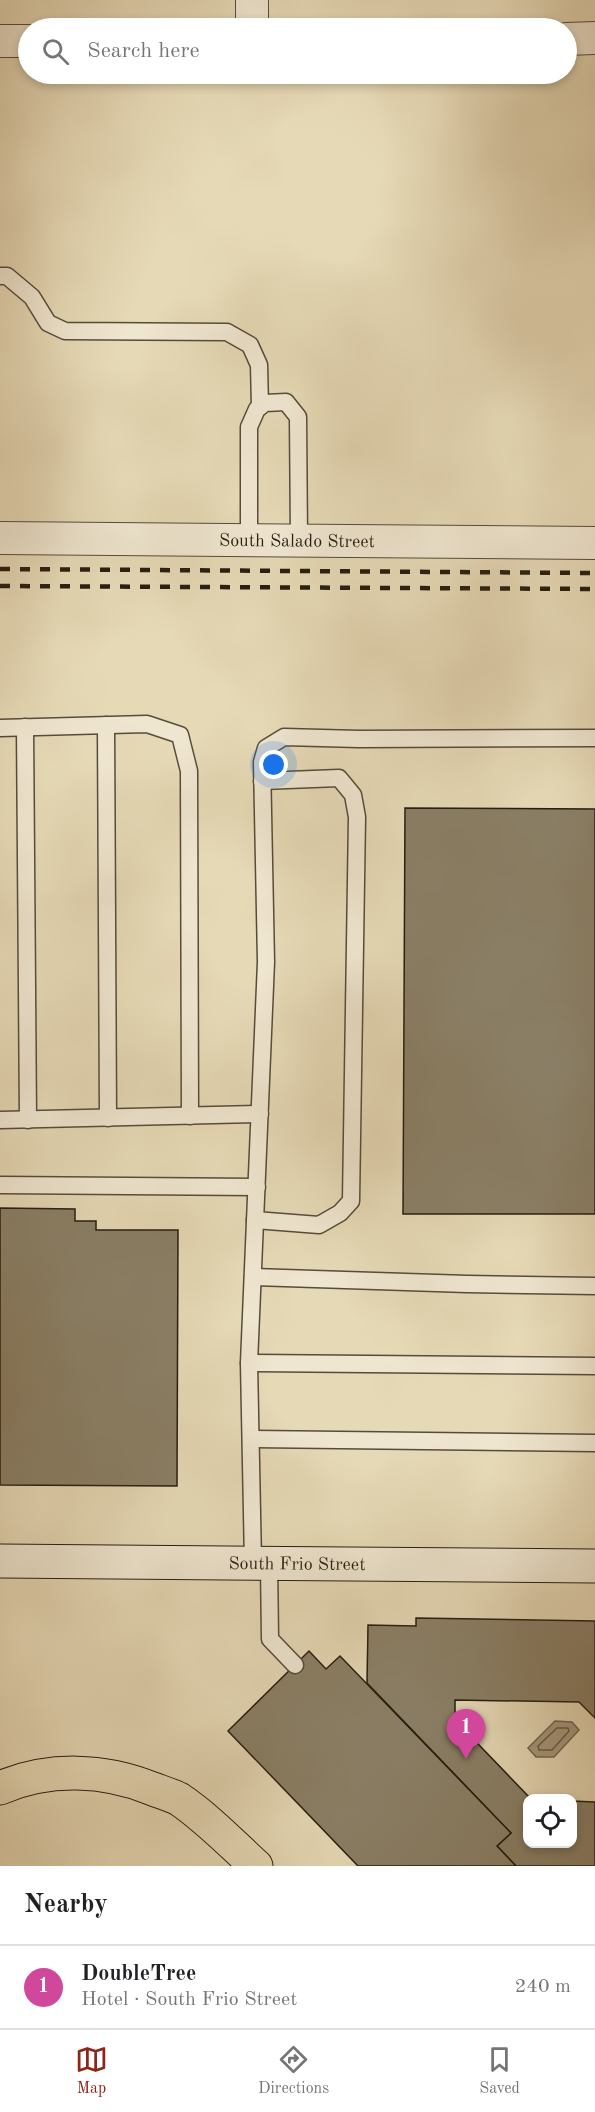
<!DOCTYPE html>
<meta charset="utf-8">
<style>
body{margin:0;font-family:"Old Standard TT",serif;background:#f2f2f2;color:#202124}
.controls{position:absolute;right:18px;bottom:18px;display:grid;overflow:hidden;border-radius:12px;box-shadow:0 3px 9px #0003}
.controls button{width:54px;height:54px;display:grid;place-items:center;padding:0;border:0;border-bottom:2px solid #e0e0e0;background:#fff;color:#202124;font:30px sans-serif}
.you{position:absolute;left:274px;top:765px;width:21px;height:21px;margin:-15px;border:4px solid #fff;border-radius:50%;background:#1a73e8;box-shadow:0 0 0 9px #1a73e833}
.badge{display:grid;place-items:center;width:39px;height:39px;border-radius:50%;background:#8f2418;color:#fff;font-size:20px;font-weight:700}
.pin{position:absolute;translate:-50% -50px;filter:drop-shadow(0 2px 3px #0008)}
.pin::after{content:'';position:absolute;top:32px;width:21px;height:18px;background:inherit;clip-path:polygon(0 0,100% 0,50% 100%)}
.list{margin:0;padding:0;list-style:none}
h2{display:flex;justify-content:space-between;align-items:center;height:78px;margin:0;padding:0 24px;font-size:26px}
h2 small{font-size:20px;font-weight:400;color:#757577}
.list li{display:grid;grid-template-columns:39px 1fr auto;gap:18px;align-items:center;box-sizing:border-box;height:84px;padding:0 24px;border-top:2px solid #e0e0e0}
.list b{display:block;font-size:22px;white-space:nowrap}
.list p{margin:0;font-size:20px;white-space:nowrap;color:#757577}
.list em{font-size:20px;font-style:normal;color:#757577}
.icon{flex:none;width:33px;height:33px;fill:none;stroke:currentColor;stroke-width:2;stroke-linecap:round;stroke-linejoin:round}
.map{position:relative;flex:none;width:595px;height:1866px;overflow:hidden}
.search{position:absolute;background:#fff;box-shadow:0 3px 9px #0003;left:18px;right:18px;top:18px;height:66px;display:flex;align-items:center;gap:15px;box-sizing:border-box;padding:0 21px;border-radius:33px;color:#757577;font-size:22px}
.sheet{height:162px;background:#fff}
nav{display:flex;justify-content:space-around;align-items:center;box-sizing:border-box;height:84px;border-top:2px solid #e0e0e0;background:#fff;font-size:16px;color:#757577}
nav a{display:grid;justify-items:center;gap:3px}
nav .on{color:#8f2418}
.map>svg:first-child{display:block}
.water{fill:#a5997e;stroke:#726752;stroke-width:1.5}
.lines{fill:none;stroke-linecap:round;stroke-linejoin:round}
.shore{stroke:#665b47;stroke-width:1.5}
.building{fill:#8a7f66;stroke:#261d10;stroke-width:1.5}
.lane-casing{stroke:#564c3a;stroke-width:19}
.street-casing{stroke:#564c3a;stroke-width:34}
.secondary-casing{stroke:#261d10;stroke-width:35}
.highway-casing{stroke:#261d10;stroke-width:35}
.lane{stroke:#efe6d0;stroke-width:16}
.street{stroke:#efe6d0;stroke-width:32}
.secondary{stroke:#efe6d0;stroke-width:33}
.highway{stroke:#e6d9b6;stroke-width:33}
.rail{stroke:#261d10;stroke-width:4.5;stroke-dasharray:10 10;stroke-linecap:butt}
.labels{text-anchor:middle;stroke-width:4.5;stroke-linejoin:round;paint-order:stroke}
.street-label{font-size:18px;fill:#261d10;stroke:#efe6d0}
</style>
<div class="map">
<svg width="595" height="1866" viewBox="0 0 595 1866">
<rect width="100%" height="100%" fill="#e6d9b6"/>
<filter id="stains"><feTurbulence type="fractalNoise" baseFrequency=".00333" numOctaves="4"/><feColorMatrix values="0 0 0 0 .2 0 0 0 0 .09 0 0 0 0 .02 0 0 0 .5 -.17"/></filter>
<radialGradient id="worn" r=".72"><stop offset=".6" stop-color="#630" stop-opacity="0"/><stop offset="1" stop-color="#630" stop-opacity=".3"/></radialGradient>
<!-- water -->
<path class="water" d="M555,1721L572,1722L579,1730L554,1757H536L528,1748Z"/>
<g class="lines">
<!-- shore -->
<path class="shore" d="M557,1728H568L569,1731L552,1750H539L538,1746Z"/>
</g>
<!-- building -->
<g class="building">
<path d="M405,808L595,809V1214H403Z"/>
<path d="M0,1208L75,1209V1221H96V1230H178L177,1486L0,1485Z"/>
<path d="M416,1618L595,1621V1718L579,1702L455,1700V1720L530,1798H528V1844H572V1801L595,1802V1866H516L497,1846L511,1833L367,1683L368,1625L416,1626Z"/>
<path d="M309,1651L326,1669L340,1656L511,1833L497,1846L516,1866H358L228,1731Z"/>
</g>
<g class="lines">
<!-- lane casing -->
<g class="lane-casing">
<g id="lane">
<path d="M0,276H7L32,297L48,323L65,331L227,332L250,345L259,365L260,407"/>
<path d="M249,540V427L257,409L265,403L286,402L298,417L299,540"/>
<path d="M106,725L108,1118"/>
<path d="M25,727L28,1120"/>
<path d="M0,728L147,724L180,735L189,771L190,1116"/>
<path d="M0,1120L260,1114"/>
<path d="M0,1185L257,1187"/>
<path d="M255,1220L319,1225L340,1213L351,1201L357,817L353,795L339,778L262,781"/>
<path d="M253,1277L467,1284L595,1286"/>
<path d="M249,1363L595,1366"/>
<path d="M251,1439L595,1443"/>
<path d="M253,1563L249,1363L266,962L262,762L266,748L284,737L359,739L595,738"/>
<path d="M269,1563L270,1639L295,1665"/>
</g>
</g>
<!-- street casing -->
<g class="street-casing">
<g id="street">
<path d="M252,28V0"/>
<path d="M566,39L595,38"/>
<path d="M0,41H28"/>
<path id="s1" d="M0,538L595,543"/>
</g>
</g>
<!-- secondary casing -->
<g class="secondary-casing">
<g id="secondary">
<path id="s2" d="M0,1561L595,1566"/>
</g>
</g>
<!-- highway casing -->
<g class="highway-casing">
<path id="highway" d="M0,1788C49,1767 104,1769 153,1789C161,1792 171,1795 179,1799C207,1818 231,1843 256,1866"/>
</g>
<!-- lane -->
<use href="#lane" class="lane"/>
<!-- street -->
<use href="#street" class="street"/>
<!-- secondary -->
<use href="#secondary" class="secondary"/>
<!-- highway -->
<use href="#highway" class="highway"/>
<!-- rail -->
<g class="rail">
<path d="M0,569L595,573"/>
<path d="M0,586L595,589"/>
</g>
</g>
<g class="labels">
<!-- street labels -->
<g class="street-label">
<text dy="6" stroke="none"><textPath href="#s1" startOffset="297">South Salado Street</textPath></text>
<text dy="6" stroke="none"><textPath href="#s2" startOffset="297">South Frio Street</textPath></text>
</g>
</g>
<rect width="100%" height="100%" filter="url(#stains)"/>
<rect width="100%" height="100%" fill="url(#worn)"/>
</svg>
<div class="controls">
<button><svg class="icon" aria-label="locate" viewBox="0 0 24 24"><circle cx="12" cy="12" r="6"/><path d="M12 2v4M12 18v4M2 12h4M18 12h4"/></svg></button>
</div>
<div class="you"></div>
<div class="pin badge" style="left:466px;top:1759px;background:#d1479c">1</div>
<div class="search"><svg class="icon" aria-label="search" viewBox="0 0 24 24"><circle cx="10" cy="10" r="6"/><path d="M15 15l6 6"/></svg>Search here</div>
</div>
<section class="sheet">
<h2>Nearby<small></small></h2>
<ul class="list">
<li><span class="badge" style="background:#d1479c">1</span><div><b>DoubleTree</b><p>Hotel · South Frio Street</p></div><em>240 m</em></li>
</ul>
</section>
<nav>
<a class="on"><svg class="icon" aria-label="map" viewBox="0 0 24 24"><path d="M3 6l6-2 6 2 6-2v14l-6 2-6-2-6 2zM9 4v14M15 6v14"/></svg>Map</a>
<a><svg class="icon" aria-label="directions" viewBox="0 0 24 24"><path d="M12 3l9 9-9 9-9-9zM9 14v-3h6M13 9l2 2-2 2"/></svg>Directions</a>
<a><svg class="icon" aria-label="saved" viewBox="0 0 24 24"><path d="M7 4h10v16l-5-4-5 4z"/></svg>Saved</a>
</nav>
